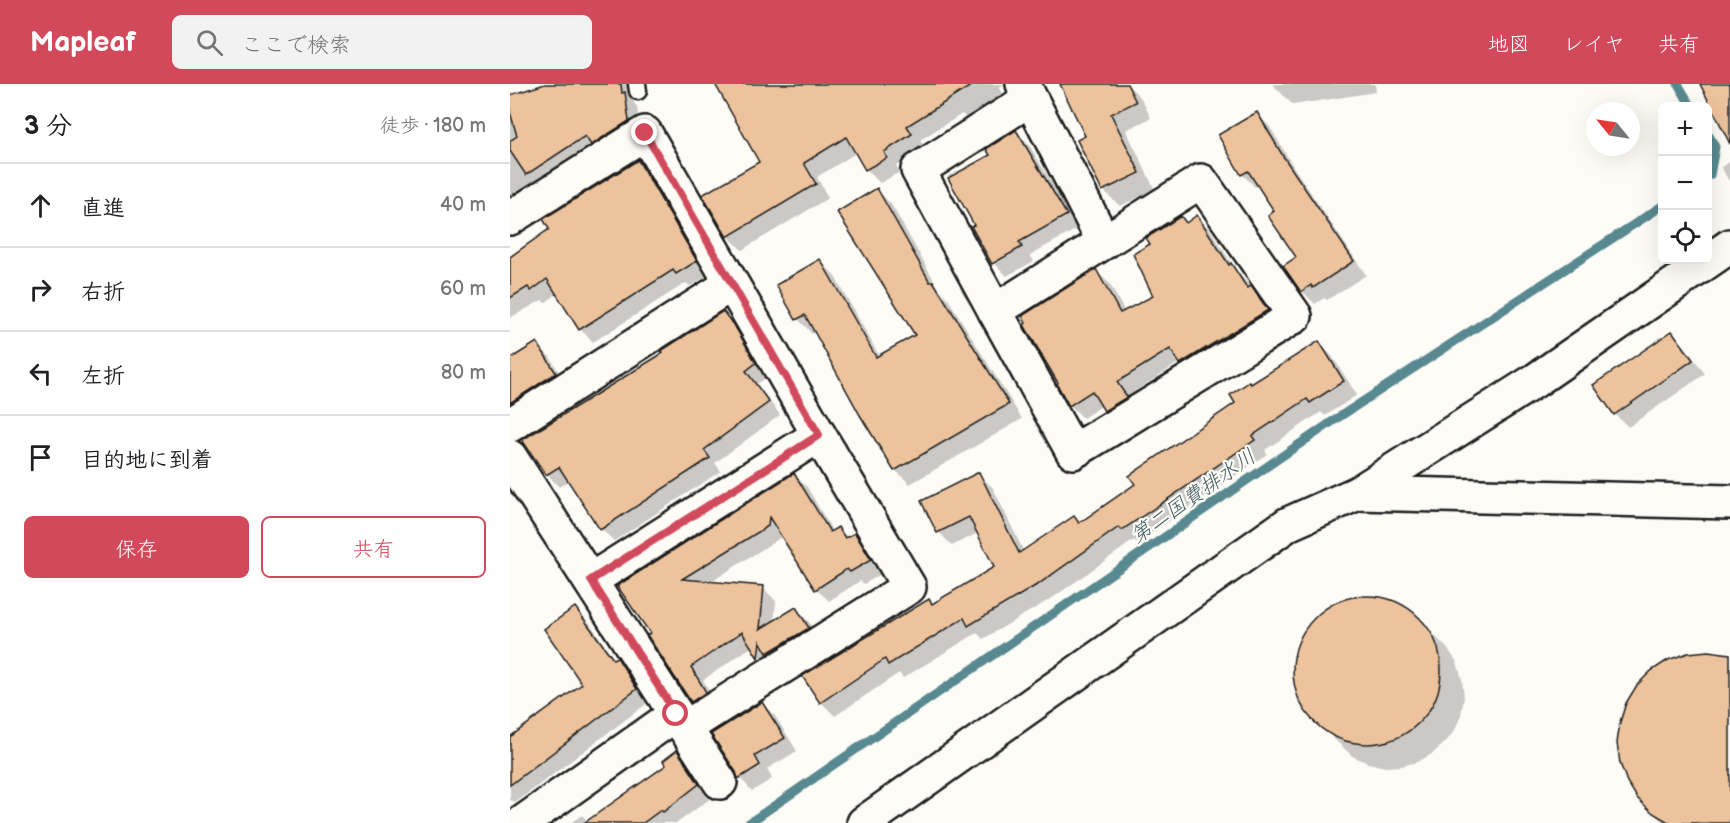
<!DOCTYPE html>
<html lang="ja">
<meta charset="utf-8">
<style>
body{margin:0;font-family:"Balsamiq Sans","Klee One",sans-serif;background:#f2f2f2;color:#202124}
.controls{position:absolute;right:18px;top:18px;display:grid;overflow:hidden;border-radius:9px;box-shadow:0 6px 24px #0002}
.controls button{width:54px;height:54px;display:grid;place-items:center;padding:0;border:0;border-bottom:2px solid #e0e0e0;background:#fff;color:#202124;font:30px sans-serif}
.compass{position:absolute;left:1076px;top:18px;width:54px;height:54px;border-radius:50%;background:#fff;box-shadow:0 6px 24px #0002;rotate:300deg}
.stop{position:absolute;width:18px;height:18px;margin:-14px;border:4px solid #d1495b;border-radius:50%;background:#fff}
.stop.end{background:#d1495b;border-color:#fff;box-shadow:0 2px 6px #0008}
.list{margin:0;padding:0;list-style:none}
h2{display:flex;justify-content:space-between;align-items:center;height:78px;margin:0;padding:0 24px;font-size:26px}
h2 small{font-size:20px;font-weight:400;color:#757577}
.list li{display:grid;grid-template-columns:39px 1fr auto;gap:18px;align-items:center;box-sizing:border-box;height:84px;padding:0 24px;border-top:2px solid #e0e0e0}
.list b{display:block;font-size:22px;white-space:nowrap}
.list em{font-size:20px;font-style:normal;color:#757577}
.actions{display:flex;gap:12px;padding:18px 24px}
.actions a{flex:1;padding:14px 0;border:2px solid #d1495b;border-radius:9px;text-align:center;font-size:21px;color:#d1495b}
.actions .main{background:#d1495b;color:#fff}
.icon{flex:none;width:33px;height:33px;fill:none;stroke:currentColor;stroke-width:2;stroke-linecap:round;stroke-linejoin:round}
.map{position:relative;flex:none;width:1220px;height:739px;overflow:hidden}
header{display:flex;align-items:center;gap:36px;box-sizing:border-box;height:84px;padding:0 30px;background:#d1495b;color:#fff}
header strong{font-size:28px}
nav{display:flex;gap:33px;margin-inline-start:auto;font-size:21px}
.search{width:420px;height:54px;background:#f2f2f2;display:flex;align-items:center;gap:15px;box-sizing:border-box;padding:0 21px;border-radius:9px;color:#757577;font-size:22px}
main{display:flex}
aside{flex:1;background:#fff}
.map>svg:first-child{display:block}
.shadow{fill:#0003}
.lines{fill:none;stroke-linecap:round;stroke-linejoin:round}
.stream{stroke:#598990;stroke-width:9}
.building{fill:#edc39d;stroke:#1c1c1c;stroke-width:1.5}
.service-casing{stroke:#1c1c1c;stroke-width:21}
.minor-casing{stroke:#1c1c1c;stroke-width:38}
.service{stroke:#fdfcf7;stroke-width:16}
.minor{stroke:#fdfcf7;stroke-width:33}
.route{stroke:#d1495b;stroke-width:8}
.labels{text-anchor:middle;stroke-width:4.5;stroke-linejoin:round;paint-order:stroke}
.water-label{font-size:21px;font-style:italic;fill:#3f5b60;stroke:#fdfcf7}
</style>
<header>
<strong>Mapleaf</strong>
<div class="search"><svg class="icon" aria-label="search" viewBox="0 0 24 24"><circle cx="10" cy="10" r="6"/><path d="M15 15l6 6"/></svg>ここで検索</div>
<nav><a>地図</a><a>レイヤ</a><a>共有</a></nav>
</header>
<main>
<aside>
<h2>3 分<small>徒歩 · 180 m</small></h2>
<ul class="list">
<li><svg class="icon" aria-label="ahead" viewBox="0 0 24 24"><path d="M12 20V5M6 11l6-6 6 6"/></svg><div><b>直進</b></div><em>40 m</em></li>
<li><svg class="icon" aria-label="right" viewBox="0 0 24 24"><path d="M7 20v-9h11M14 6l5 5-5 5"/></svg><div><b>右折</b></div><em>60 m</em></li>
<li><svg class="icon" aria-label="left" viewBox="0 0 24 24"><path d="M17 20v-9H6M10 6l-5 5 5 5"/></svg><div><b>左折</b></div><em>80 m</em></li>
<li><svg class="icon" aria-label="arrive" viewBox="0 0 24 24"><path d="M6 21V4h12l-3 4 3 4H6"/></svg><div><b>目的地に到着</b></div></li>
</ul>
<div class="actions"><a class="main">保存</a><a>共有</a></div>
</aside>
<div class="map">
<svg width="1220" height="739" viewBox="0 0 1220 739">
<rect width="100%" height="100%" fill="#fdfcf7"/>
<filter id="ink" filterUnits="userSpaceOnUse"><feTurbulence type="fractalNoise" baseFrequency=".0167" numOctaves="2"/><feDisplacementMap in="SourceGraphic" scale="12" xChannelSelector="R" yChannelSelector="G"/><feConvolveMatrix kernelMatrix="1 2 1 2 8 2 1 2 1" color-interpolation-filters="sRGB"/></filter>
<g filter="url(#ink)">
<!-- shadow -->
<g class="shadow">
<path d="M40,0H121L124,19L127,23L131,50L0,117V13Z"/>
<path d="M206,0H495L489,3L497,17L461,39L452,30L410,56L415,65L386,82L390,88L370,99L356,85L346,69L307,93L318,114L232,166L218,152L251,78Z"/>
<path d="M552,0H617L631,14L641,34L616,46L645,106L610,122L593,106L577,53Z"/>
<path d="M762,0H865L866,8L783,21Z"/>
<path d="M747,30L760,43L786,87L856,191L817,216L814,214L805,220L792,207L788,174L766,127L749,101L745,103L732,90Z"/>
<path d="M506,48L519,61L569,144L520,171L524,177L497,192L484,179L463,143L466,141L482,72Z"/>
<path d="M127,78L140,91L199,191L180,202L176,199L83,258L70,245L48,209L35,219L32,216L0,234V175Z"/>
<path d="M1220,78V99L1211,83Z"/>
<path d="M367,106L381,120L429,205L437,213L512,335L400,400L385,386L306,247L302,250L288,235L268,202L310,176L324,191L370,273L407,251Z"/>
<path d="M687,133L700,145L725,185L753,216L770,239L684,292L670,278L619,311L628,326L608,338L593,321L573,334L560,321L549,301L586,187L599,199L615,228L645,213L642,160L671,134L677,140Z"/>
<path d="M213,229L239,260L258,292L247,300L270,331L205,379L211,387L104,457L91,445L59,396L49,403L37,390L155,270Z"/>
<path d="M1162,249L1175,262L1195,290L1118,343L1105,330Z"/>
<path d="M808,259L822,272L847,311L815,332L811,328L755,366L757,370L627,459L624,456L544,513L473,555L467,549L393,594L389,589L325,632L311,618L295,593L419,516L423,521L486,484L468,449L442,462L429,448L469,390L483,404L514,468L564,434L570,440L627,400L728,319L741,302Z"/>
<path d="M27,260L40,273L58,303L0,325V277Z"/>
<path d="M284,391L297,403L323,448L328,444L338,454L345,451L358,464L373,489L354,500L350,497L319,517L306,505L271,449L270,454L199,499L253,504L266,517L264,539L286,525L299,538L311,557L261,584L250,573L243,562L193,596L208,622L195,630L182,617L143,549L109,502Z"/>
<path d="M849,514H867L884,519L900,527L937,564L947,578L952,595L954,613L951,631L945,646L935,659L922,670L907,678L892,682L875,683L858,679L842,672L804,636L794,622L787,605L784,587L787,570L793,553L803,538L816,526L832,518Z"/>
<path d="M65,525L78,537L105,576L106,575L119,587L139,618L5,719L2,716L0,717V655L74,600Z"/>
<path d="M252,620L265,632L287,667L257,685L262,695L242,707L230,694L227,687Z"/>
<path d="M167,668L179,681L201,714L167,739H60L72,731L78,738L158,681Z"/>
<path d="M1129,714L1220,739H1154Z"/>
</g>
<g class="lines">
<!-- stream -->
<g class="stream">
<path d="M1168,0L1181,22"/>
<path d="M1198,50L1205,63L1200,91L1198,92"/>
<path d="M239,739L826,335L1152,122"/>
</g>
</g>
<!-- building -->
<g class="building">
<path d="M35,0H111L112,9L115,8L119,37L81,61L75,52L16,91L0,67V57L7,52L0,28V11Z"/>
<path d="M205,0H464L397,42L402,50L374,68L377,74L355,86L336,53L294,79L306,100L217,153L192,111L249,78Z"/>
<path d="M550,0H617L626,18L601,30L630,89L592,107L567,56L575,52Z"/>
<path d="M1190,0H1220V60Z"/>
<path d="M747,28L773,72L844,177L803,204L801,201L791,208L773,182L786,173L758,132L764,127L738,87L731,91L708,51Z"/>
<path d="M506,46L557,131L509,158L512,163L482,180L461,142L464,141L438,94L480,71L476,65Z"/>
<path d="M128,76L187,177L166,190L163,186L69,246L37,195L21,207L18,203L0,214V173L39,145L33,135Z"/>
<path d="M367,104L420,198L423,197L499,320L384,387L350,331L295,231L286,236L266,201L310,175L366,273L405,251L327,128Z"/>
<path d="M687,131L719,181L721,179L737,204L741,202L758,226L670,280L660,265L607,298L617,313L594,327L582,307L559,322L547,300L548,299L514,241L516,239L512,232L586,185L610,229L643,212L623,170L640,160L636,154L671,132L676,139Z"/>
<path d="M213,227L227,246L246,279L236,287L259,318L194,366L200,374L90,446L49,383L36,391L12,356L153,269L151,267Z"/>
<path d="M1162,247L1183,276L1104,331L1083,301Z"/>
<path d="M809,257L834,297L800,319L797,315L742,352L745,356L612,446L609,443L530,499L458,542L454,534L378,581L375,575L310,619L292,592L419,515L422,520L484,483L459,433L427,449L411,417L469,388L509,469L564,432L569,439L625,400L619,392L725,319L720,311L739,298L741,300Z"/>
<path d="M27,258L46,289L0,319V275Z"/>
<path d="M284,389L320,448L328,443L335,454L345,449L361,476L340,488L337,485L305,506L259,433L258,442L172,495L254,502L250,545L286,523L299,544L257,569L250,557L248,574L232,548L181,583L196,608L181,618L137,551L140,549L107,502Z"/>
<circle cx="857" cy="586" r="74"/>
<path d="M65,523L103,575L107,573L127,605L0,701V653L72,600L34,545Z"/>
<path d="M1198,567L1220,570V739H1160L1143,729L1128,715L1117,698L1110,679L1107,659L1110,638L1116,619L1127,601L1141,587L1158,576L1178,569Z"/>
<path d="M252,618L275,654L245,672L250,681L228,695L226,688L201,650Z"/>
<path d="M167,666L189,700L153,728L151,726L133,739H74L156,681L153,677Z"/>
</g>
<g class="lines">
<!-- service casing -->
<g class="service-casing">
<path id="service" d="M127,0L128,7"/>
</g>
<!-- minor casing -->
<g class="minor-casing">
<g id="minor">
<path d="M513,0L594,158L485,227L408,86L520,15"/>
<path d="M0,134L135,49L309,351L399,503L175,644L0,373"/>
<path d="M485,227L563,368L785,232L691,97L594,158"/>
<path d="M0,341L221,200"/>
<path d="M848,409L1026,296L1220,162"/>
<path d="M81,496L309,351"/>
<path d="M175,644L210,698"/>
<path d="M12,739L166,630"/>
<path d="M354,739L778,440L848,409L1220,418"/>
</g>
</g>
<!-- service -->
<use href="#service" class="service"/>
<!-- minor -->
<use href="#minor" class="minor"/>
</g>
</g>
<g class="lines" filter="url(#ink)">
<!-- route -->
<path class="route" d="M135,49L309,351L81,496L166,630"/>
</g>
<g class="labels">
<!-- water labels -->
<g class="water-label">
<text transform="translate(683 412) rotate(-35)" y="7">第二国費排水川</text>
</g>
</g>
</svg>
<div class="controls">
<button>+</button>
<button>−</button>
<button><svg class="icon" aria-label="locate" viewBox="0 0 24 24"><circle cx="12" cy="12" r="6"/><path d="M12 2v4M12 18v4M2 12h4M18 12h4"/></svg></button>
</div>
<svg class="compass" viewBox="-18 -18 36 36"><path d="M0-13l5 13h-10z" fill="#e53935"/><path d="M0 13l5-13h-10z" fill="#757577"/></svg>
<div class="stop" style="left:166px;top:630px"></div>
<div class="stop end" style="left:135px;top:49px"></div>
</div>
</main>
